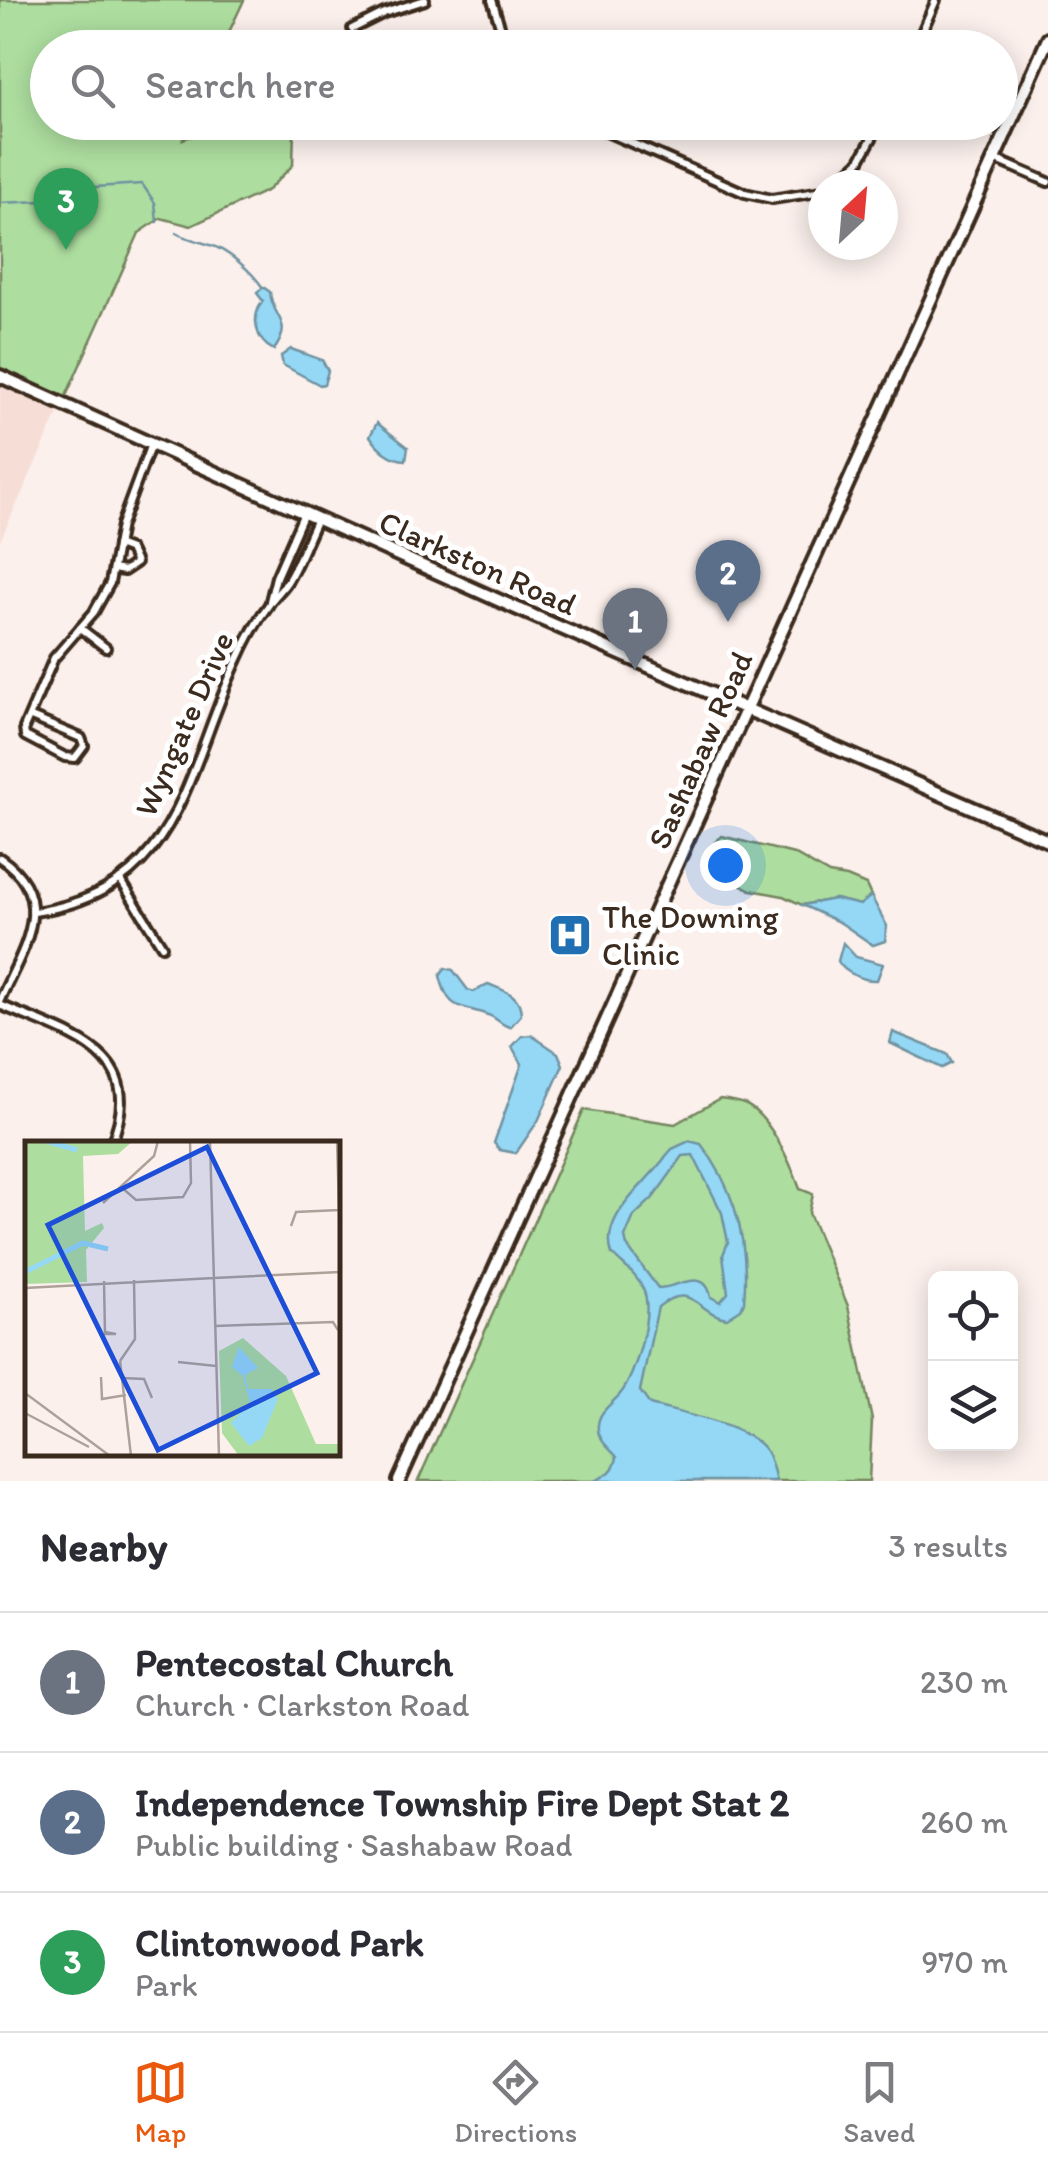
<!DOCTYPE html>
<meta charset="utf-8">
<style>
body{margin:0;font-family:Itim,sans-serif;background:#f7f7f7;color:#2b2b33}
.controls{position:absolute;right:30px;bottom:30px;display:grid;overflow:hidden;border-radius:15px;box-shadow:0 5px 25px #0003}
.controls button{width:90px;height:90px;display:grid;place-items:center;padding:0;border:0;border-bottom:2px solid #e1e1e2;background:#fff;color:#2b2b33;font:50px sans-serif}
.compass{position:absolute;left:808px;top:170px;width:90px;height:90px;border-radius:50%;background:#fff;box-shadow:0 5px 25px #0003;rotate:26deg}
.you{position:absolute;left:725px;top:865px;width:35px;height:35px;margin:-25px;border:8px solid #fff;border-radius:50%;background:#1a73e8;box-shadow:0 0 0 15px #1a73e833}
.badge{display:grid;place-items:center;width:65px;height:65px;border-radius:50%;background:#ea580c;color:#fff;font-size:32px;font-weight:700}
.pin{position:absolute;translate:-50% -82px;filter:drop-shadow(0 2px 5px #0008)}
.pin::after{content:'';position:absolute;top:52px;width:35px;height:30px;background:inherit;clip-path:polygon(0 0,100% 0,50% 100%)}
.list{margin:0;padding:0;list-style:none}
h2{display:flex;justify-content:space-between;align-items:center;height:130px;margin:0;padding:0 40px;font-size:42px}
h2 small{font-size:32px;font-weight:400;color:#7c7c81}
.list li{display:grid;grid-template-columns:65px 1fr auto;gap:30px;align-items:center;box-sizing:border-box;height:140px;padding:0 40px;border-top:2px solid #e1e1e2}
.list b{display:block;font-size:38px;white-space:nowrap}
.list p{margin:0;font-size:32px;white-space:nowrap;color:#7c7c81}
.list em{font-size:32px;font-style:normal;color:#7c7c81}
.icon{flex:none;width:55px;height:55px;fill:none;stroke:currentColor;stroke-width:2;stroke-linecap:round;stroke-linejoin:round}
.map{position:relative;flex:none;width:1048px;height:1481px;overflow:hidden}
.search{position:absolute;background:#fff;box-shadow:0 5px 25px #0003;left:30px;right:30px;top:30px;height:110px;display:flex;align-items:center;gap:25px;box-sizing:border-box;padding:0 35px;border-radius:55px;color:#7c7c81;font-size:38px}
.sheet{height:550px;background:#fff}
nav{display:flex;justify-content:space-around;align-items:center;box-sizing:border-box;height:140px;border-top:2px solid #e1e1e2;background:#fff;font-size:28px;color:#7c7c81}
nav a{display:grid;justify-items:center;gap:5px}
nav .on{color:#ea580c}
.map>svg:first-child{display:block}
.built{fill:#f6ded6}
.green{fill:#adde9f;stroke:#74845e;stroke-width:2.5}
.water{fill:#94d8f6;stroke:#7092a0;stroke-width:2.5;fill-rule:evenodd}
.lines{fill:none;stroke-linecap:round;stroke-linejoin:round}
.stream{stroke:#7092a0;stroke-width:2.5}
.street-casing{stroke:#3b2a1e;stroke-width:14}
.secondary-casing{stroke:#3b2a1e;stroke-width:18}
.street{stroke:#fff;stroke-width:6}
.secondary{stroke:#fff;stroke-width:10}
.labels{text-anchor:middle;stroke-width:10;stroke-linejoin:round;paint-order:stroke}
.street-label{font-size:32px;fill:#3b2a1e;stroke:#fff}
.poi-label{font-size:32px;fill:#3b2a1e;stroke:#fff;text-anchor:start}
.inset-river{fill:none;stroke:#94d8f6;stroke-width:5}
.inset-road{fill:none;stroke:#aea19a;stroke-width:2.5}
.view{fill:#1d4ed8;fill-opacity:0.15;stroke:#1d4ed8;stroke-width:5}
.inset-edge{fill:none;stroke:#3b2a1e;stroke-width:5}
</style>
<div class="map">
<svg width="1048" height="1481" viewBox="0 0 1048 1481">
<rect width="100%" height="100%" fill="#fbf0ec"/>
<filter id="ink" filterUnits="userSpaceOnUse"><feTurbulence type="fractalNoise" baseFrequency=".01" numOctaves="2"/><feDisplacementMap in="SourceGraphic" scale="20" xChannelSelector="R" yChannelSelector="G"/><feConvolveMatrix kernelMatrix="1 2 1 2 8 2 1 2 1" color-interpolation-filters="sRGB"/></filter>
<g filter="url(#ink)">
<!-- built -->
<path class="built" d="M0,378L62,405L0,541Z"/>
<!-- green -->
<g class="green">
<path d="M0,0H244L222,47L48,48V122L189,123L183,139L226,123L294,128L293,165L268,190L191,226L161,218L139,233L62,405L0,378Z"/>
<path d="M722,836L794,854L829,874L847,877L866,885L871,896L860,905L835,899L802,905L783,896L751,890L734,881L713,853L715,842Z"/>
<path d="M720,1099C728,1100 737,1101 744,1104C769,1114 791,1164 800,1189L813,1194L809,1213L848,1306L872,1420L869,1481H418L584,1110L675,1124Z"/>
</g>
<!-- water -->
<g class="water">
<path d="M263,287L270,292C272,319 295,321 274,350C256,342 250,317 263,301L257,293Z"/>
<path d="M291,349L322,360L328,371L324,384L320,385L283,365L281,356Z"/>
<path d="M377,423L408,447L406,460C391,460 378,448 370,436Z"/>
<path d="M871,896L887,926L885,941L873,945L841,923L802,905L835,899L860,905Z"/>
<path d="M843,943L856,957L883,964L877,980C864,981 844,973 838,961Z"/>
<path d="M445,968L453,970L468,990L474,992L488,984C505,991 521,994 521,1015L510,1027C501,1025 497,1018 488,1015C460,1004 449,1013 440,976Z"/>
<path d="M893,1032L947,1054L952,1063L942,1068L890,1043Z"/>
<path d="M531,1035L558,1053L563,1065L538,1121L516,1153L500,1150L494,1143L522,1064L512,1047L522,1036Z"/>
<path d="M689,1141L701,1144C737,1191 749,1244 744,1302L741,1309L727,1318C699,1315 692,1279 658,1307L640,1391L650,1405C678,1413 749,1425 766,1451C771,1459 774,1472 776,1481H594C606,1476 615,1471 617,1457C609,1448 596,1438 598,1425C599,1411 613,1403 621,1393C636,1374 654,1312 643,1289C636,1273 623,1266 612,1254C599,1216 647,1184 666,1156L672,1149ZM693,1155L722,1213L728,1242L723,1255L728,1293L720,1302L711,1297C705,1266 678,1288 658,1288L627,1246L625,1237L634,1216L653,1198L683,1156Z"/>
</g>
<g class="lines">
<!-- stream -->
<g class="stream">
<path d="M0,203L43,201L95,187L142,184L155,203L157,222"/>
<path d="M176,233C187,239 196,240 207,244C228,249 253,273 263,288"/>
</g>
<!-- street casing -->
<g class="street-casing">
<g id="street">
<path d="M492,0L507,48"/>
<path d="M352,29L384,13L425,0"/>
<path d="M915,48L936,0"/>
<path d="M584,122L745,193L772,199L823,191"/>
<path d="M995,159L1048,182"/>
<path d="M833,185L859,162L881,122"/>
<path d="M113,569L124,571L136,563L130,550L117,545"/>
<path d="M270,601L276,577L304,513"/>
<path d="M80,628L106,648"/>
<path d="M31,717L81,738L84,746L75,758L65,757L25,736L24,728L54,658L94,612L110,583L121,525L151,444"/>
<path d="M0,858C60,899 22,950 0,1000"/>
<path d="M120,879L162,946"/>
<path d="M34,912C182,890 185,771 238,659C246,641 256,622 268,606C273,597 282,590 287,582C299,563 307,539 317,519"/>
<path d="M0,1005C68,1035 150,1051 111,1144"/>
</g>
</g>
<!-- secondary casing -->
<g class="secondary-casing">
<g id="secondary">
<path d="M0,376L518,609L1048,841"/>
<path d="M399,1481L1048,39"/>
</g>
</g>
<!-- street -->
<use href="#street" class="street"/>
<!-- secondary -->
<use href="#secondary" class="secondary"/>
</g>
</g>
<!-- icons -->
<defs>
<g id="hospital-square" transform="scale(2.25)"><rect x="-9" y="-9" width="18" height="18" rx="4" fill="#1f6fb2" stroke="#fff"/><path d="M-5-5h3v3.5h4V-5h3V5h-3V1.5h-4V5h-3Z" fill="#fff"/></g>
</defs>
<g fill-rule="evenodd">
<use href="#hospital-square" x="570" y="935"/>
</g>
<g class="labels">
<!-- street labels -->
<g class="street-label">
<text transform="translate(478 563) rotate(24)" y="11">Clarkston Road</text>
<text transform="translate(184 724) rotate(-66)" y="11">Wyngate Drive</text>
<text transform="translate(700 750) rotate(-66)" y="11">Sashabaw Road</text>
</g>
<!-- poi labels -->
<g class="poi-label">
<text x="602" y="928">The Downing<tspan x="602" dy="37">Clinic</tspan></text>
</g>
</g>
<!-- overview -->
<g transform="translate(25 1141)">
<rect width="315" height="315" fill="#fbf0ec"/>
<path d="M0,0H108L93,13L58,15L60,90L77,82L79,87L61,109L62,141L0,143ZM218,197L261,235L291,303H315V315H214L197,292L194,210Z" fill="#adde9f"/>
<path d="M214,206L233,227L220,234L223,248H246L253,258L237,297L224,305L206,282L225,262L218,235L207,226Z" fill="#94d8f6"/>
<path class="inset-river" d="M21,0L52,9M0,131L58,102L83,108"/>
<path class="inset-road" d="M185,0L194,315M312,0L315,104M95,45L111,59L158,56L166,42L165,0M78,62L129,15L133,0M266,85L271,71L314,69M189,137L315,131M79,140L80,193H91L80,191M0,147L189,137M190,185L308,181L313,189M95,220L106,315M95,220L110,198L109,139M153,221L191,225M76,236L77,258L101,254M97,237L119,238L127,257M0,252L85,315M0,272L64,306"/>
<path class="view" d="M182,6L292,232L133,309L23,84Z"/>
<rect width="315" height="315" class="inset-edge"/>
</g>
</svg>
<div class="controls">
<button><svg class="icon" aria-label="locate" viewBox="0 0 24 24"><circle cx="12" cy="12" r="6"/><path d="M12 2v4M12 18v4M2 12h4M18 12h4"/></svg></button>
<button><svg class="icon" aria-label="layers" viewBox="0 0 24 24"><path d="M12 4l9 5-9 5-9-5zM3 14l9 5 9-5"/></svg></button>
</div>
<svg class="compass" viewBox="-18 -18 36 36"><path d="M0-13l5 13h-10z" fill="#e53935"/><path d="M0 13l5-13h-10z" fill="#7c7c81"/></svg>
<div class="you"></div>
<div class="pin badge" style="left:635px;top:670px;background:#6b7280">1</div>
<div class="pin badge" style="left:728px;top:622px;background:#5c6f8a">2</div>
<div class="pin badge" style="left:66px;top:250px;background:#2e9e5b">3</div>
<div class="search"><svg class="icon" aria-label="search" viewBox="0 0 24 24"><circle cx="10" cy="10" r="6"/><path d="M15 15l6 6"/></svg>Search here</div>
</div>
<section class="sheet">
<h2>Nearby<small>3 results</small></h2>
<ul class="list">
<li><span class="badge" style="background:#6b7280">1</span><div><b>Pentecostal Church</b><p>Church · Clarkston Road</p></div><em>230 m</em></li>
<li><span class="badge" style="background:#5c6f8a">2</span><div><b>Independence Township Fire Dept Stat 2</b><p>Public building · Sashabaw Road</p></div><em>260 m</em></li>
<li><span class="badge" style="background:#2e9e5b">3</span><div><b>Clintonwood Park</b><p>Park</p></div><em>970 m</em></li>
</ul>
</section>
<nav>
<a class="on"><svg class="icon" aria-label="map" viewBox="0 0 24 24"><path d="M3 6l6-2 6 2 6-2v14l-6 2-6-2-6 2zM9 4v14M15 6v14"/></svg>Map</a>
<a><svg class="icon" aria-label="directions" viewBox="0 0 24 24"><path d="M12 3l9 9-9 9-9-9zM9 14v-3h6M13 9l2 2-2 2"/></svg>Directions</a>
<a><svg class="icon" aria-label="saved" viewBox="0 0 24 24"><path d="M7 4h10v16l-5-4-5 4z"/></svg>Saved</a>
</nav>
